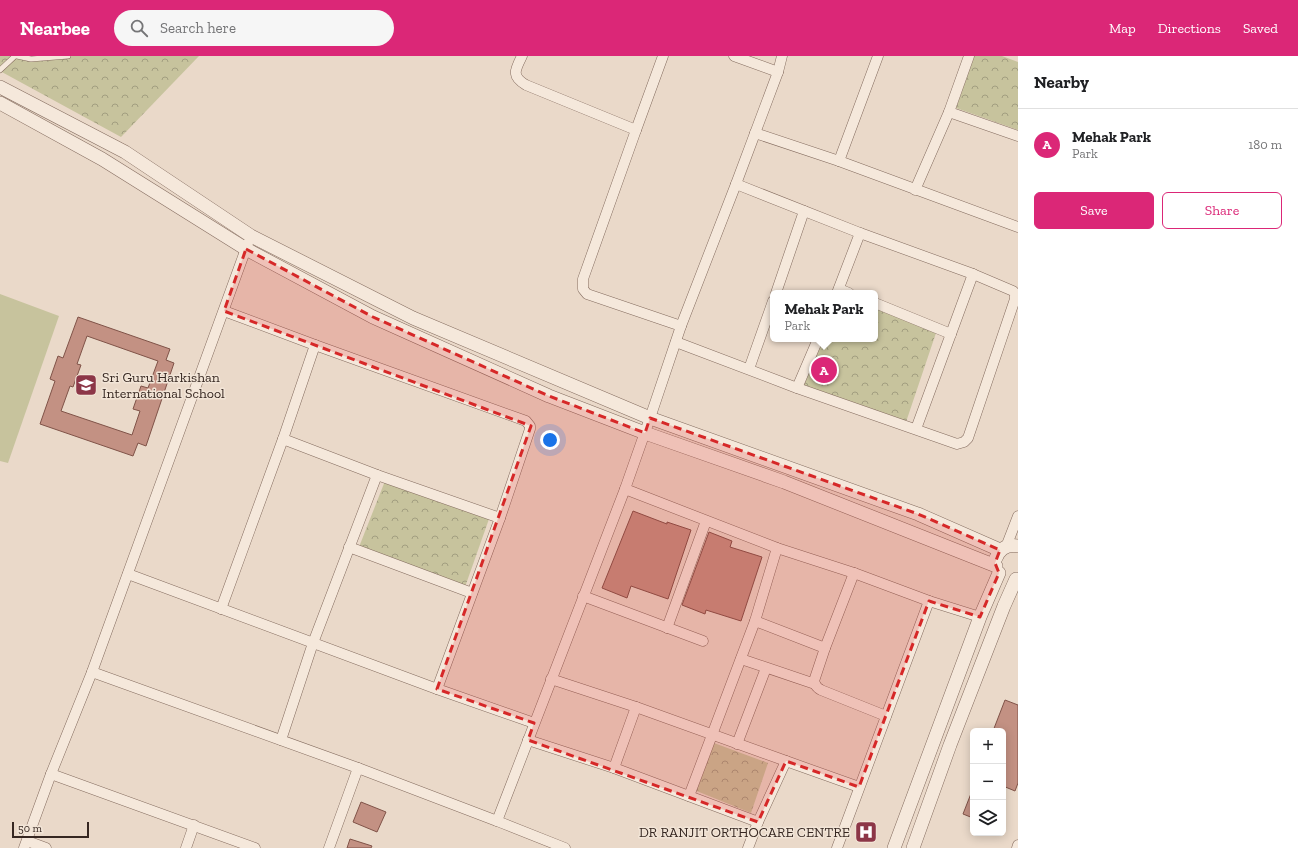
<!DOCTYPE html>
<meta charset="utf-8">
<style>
body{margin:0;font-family:"Zilla Slab",serif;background:#f6f6f6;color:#202124}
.controls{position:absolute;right:12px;bottom:12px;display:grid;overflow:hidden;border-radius:6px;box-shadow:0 2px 10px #0003}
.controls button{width:36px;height:36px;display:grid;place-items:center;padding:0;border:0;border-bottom:1px solid #e0e0e0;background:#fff;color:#202124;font:20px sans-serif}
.scale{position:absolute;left:12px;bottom:10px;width:77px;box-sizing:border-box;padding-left:4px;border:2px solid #362721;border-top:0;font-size:11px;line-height:14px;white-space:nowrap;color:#362721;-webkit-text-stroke:3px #f2e5d7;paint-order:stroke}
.you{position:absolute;left:550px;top:384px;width:14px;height:14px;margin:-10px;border:3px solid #fff;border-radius:50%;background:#1a73e8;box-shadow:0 0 0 6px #1a73e833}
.badge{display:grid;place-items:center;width:26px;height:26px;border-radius:50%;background:#db2777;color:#fff;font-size:13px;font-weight:700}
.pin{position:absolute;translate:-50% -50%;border:2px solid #fff;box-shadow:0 1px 4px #0006}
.popup{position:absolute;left:770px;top:234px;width:108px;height:52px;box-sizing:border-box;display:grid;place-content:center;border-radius:6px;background:#fff;filter:drop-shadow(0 1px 3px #0005);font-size:13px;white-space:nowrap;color:#757577}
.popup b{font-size:15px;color:#202124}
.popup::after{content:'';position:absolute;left:50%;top:100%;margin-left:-8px;border:8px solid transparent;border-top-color:#fff}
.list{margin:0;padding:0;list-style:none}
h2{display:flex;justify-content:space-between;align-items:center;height:52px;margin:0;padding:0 16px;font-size:17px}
h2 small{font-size:13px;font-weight:400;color:#757577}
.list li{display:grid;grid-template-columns:26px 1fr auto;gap:12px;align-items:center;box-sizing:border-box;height:72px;padding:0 16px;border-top:1px solid #e0e0e0}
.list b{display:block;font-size:15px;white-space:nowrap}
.list p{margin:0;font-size:13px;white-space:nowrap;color:#757577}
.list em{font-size:13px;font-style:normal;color:#757577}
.actions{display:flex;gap:8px;padding:12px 16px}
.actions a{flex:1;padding:9px 0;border:1px solid #db2777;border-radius:6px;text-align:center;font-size:14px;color:#db2777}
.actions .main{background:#db2777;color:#fff}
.icon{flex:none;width:22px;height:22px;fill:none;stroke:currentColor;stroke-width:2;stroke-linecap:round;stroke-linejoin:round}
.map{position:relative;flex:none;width:1018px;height:792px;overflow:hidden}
header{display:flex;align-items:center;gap:24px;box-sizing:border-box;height:56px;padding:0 20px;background:#db2777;color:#fff}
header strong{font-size:19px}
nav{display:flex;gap:22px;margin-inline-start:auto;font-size:14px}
.search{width:280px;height:36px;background:#f6f6f6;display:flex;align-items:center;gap:10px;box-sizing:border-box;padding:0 14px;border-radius:22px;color:#757577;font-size:15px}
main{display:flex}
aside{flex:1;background:#fff}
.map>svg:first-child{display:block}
.forest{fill:url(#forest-crowns)}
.pitch{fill:#c7c39d}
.building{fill:#c39183;stroke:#805348;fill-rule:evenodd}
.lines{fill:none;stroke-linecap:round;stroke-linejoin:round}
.service-casing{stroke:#846c5f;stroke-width:6}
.minor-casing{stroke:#846c5f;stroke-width:11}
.tertiary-casing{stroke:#846c5f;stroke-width:14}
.service{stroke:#f5e8db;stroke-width:5}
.minor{stroke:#f5e8db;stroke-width:10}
.tertiary{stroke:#f5e8db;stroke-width:13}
.marked{fill:#d62828;fill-opacity:0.2;stroke:#d62828;stroke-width:3;stroke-dasharray:8 5;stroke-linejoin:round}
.labels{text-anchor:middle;stroke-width:3;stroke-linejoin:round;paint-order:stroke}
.poi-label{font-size:14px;fill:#362721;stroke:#f2e5d7;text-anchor:start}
</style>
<header>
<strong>Nearbee</strong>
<div class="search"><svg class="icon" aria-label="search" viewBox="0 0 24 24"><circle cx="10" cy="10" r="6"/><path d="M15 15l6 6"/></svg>Search here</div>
<nav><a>Map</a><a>Directions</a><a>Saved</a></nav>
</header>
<main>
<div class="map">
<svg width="1018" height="792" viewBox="0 0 1018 792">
<defs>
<pattern id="forest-crowns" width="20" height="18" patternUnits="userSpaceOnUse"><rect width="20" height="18" fill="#c7c39d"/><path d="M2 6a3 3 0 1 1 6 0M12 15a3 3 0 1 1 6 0" fill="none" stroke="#a29e80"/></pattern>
</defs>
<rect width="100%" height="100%" fill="#ead9c9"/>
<!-- forest -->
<g class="forest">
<path d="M0,0H199L121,81L0,15Z"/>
<path d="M974,0H1002L1018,6V74L956,52Z"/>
<path d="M875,251L936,277L906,366L804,329L824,283H875Z"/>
<path d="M385,425L489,463L465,531L359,491Z"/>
<path d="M714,687L768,707L751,757L694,734Z"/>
</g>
<!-- pitch -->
<path class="pitch" d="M0,238L59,260L8,407L0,405Z"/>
<!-- building -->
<g class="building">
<path d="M78,261L170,293L166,304L174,307L146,390L138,387L133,400L40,368L55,325L50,323L58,300L63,302ZM87,280L158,305L148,332L141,330L133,353L140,355L132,379L61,355L70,330L73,331L81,309L77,308Z"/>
<path d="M633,455L667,468V466L691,474L668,543L631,530L627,542L602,532Z"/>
<path d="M709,476L732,485L730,491L762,501L741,565L706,554L705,558L682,549Z"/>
<path d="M1005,644L1018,649V727L1015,735L1003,730V675H993Z"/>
<path d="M972,735H973V762L963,758Z"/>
<path d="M361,746L386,756L377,776L353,766Z"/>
<path d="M350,783L372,790L371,792H347Z"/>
</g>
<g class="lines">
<!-- service casing -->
<g class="service-casing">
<g id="service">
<path d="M17,0L31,3L68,0"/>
<path d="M0,14L15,0"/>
</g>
</g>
<!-- minor casing -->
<g class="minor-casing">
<g id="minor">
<path d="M522,0C515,14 511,20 526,29L636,74L583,223V233L587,238L681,270"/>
<path d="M734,0L778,16"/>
<path d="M949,56L1018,80"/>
<path d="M636,74L663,0"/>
<path d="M755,77L839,105L1018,171"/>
<path d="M839,105L878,0"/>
<path d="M915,134L949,56L969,0"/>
<path d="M839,233L849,237"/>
<path d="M776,237L804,155"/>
<path d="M837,237L860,177"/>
<path d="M875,247L951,278"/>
<path d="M224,255L315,289"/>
<path d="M676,286L797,332L957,388L964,386L968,382L1015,243V237L1013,235L973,218L860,177L736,128"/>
<path d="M749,313L773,245"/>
<path d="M797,332L818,283"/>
<path d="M916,373L973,218"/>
<path d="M283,383L315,289L526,365L530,370V373L500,462"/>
<path d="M625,433L777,492L854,517L929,545L980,561"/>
<path d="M349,491L472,537"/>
<path d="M1006,491L1018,460"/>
<path d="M854,517L825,592L814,625C815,630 817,632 821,634L886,660"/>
<path d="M128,518L437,633L534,667"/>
<path d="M583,540L703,585"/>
<path d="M221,553L283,383L377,419L500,462L437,633"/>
<path d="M755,565L825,592"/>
<path d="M667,572L706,465"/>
<path d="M741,603L815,628"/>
<path d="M92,616L358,712"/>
<path d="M551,623L636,651L786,705"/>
<path d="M281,684L313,587L377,419"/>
<path d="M528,684L614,712L758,766"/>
<path d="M737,688L766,612"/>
<path d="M614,712L636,651"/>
<path d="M51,718L255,792"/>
<path d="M689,740L755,565L777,492"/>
<path d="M27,785L46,792"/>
<path d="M24,792L51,718L92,616L248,187"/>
<path d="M186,792L194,769"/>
<path d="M329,792L358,712L497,765"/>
<path d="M565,792L497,765L625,433L650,362L681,270L736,128L778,16L782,0"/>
<path d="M748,792L758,766L786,705L859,731"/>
<path d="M837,792L929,545"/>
<path d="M1017,792L1018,789"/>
</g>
</g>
<!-- tertiary casing -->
<g class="tertiary-casing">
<g id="tertiary">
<path d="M0,31L125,96L251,180L413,262L650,362L918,458L1000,494"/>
<path d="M0,47L102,103L246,193L373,261L549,340L645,377L784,426L996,510"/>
<path d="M996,502C1000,492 1008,488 1018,490"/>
<path d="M894,792L980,561L999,517"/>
<path d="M913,792L950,689L1004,550L1016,523"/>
</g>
</g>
<!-- service -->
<use href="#service" class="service"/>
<!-- minor -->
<use href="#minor" class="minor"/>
<!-- tertiary -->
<use href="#tertiary" class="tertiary"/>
</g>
<!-- marked area -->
<path class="marked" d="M246,193L373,261L549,340L645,377L650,362L918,458L1000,494L995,507L999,517L980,561L929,545L859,731L786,705L758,766L528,684L534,667L437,633L531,370L224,255Z"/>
<!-- icons -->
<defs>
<g id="school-square" transform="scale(1.15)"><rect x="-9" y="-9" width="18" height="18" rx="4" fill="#8c3647" stroke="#f2e5d7"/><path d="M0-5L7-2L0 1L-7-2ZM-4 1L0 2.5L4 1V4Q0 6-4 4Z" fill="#fff"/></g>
<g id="hospital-square" transform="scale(1.15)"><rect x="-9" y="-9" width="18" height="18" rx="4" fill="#8c3647" stroke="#f2e5d7"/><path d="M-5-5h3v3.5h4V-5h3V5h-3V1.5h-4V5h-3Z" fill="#fff"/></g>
</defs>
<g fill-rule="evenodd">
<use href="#school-square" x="86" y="329"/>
<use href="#hospital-square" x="866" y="776"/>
</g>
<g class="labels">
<!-- poi labels -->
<g class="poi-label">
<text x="102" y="326">Sri Guru Harkishan<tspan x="102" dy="16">International School</tspan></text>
<text x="850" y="781" text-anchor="end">DR RANJIT ORTHOCARE CENTRE</text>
</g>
</g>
</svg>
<div class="controls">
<button>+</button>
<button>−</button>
<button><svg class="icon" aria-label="layers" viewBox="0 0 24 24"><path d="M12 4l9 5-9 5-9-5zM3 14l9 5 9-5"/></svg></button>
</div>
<div class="scale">50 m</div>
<div class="you"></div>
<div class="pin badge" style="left:824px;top:314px">A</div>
<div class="popup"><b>Mehak Park</b>Park</div>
</div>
<aside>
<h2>Nearby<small></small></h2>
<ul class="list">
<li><span class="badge">A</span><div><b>Mehak Park</b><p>Park</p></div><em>180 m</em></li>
</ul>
<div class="actions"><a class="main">Save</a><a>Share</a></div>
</aside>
</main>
